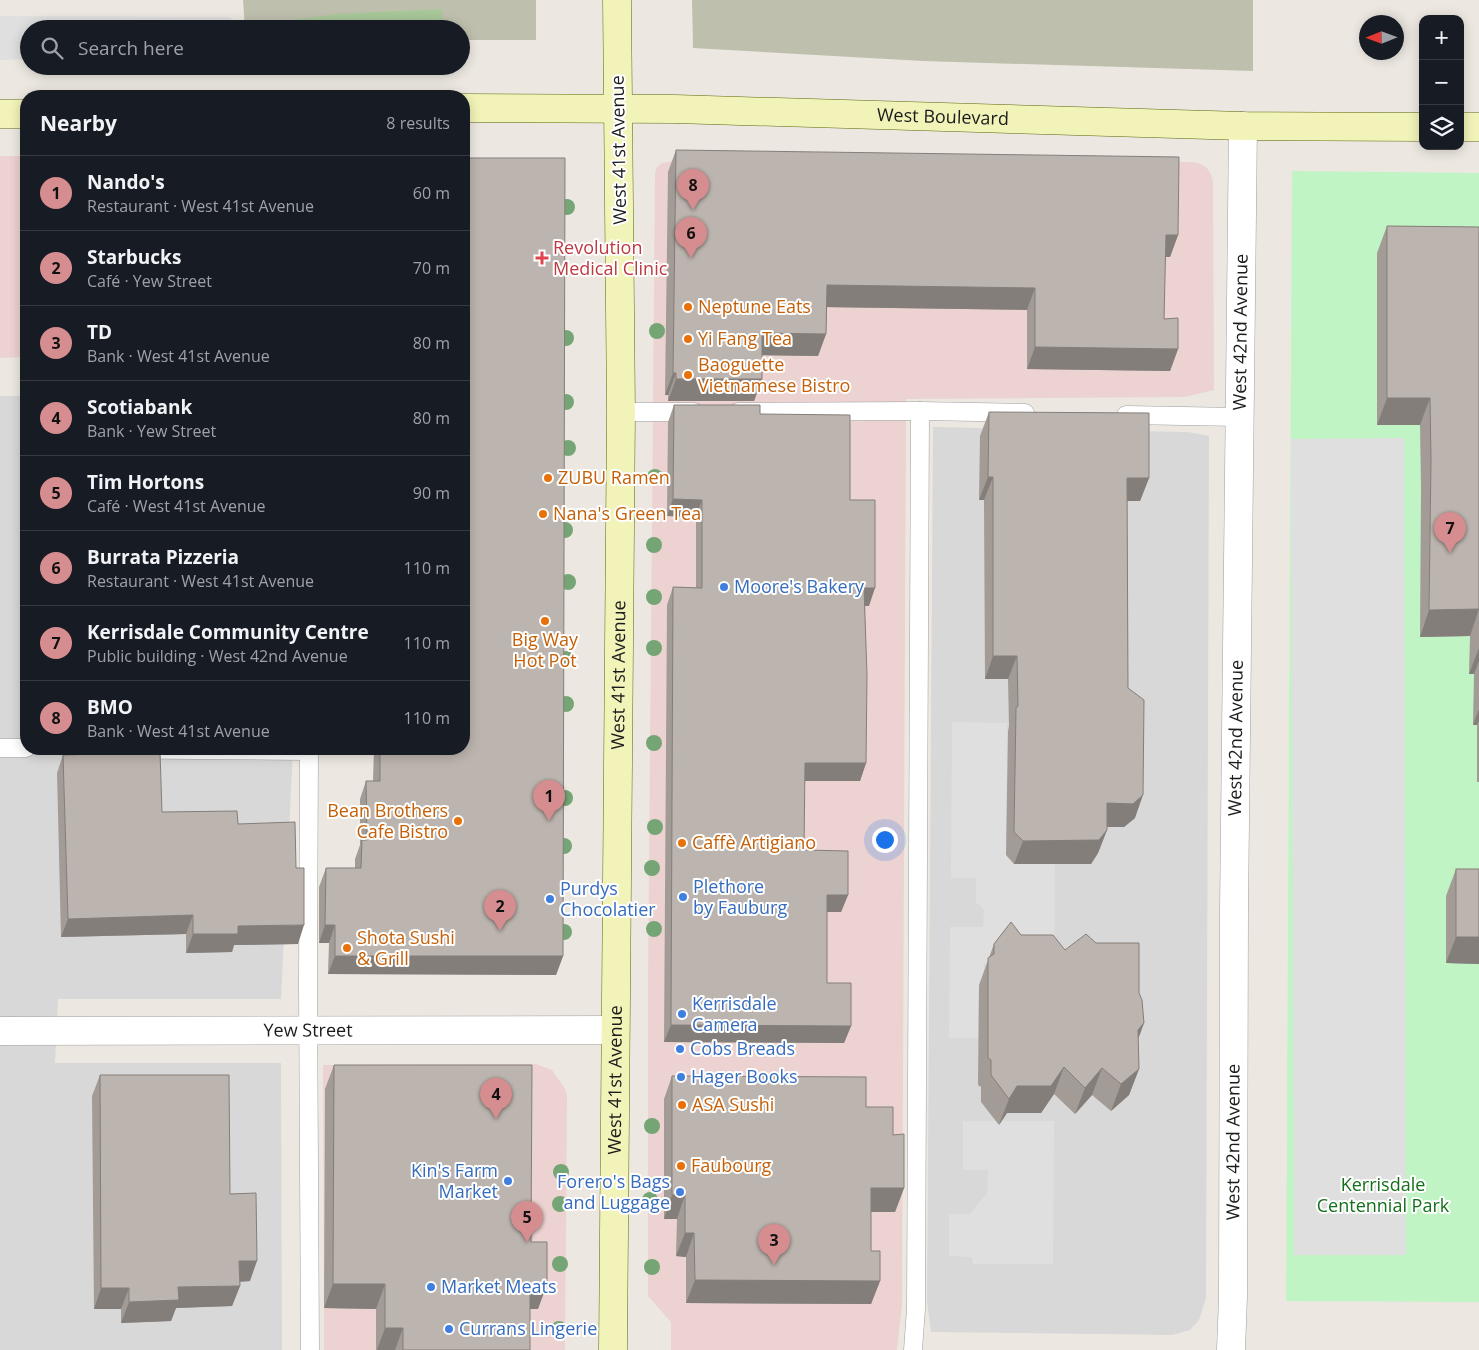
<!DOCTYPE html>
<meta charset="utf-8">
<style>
body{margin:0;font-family:"Open Sans",sans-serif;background:#242831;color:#f1f3f6}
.controls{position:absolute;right:15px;top:15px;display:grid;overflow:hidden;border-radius:10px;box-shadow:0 2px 12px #0003}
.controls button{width:45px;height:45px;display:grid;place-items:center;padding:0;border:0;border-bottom:1px solid #363941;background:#171b24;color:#f1f3f6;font:25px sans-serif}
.compass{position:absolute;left:1359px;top:15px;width:45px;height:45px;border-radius:50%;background:#171b24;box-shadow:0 2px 12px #0003;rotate:269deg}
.you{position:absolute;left:884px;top:839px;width:18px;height:18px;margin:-12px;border:4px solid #fff;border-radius:50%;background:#1a73e8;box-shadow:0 0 0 8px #1a73e833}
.badge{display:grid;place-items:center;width:32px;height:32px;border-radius:50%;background:#d68d8f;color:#111;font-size:16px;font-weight:700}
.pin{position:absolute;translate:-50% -41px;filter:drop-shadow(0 1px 2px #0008)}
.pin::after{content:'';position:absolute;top:26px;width:18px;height:15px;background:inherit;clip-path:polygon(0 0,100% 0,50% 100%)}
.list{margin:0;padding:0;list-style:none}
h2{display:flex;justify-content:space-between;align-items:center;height:65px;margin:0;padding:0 20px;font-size:21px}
h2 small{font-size:16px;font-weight:400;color:#9ea1a6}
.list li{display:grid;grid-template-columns:32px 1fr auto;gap:15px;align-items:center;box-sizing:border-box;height:75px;padding:0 20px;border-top:1px solid #363941}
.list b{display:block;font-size:19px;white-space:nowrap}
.list p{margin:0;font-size:16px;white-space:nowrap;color:#9ea1a6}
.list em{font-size:16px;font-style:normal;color:#9ea1a6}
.icon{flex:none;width:28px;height:28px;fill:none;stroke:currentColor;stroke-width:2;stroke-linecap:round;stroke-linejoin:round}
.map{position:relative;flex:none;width:1479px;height:1350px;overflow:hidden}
.search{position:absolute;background:#171b24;box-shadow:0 2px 12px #0003;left:20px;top:20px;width:450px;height:55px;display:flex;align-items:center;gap:12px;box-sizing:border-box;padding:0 18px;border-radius:28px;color:#9ea1a6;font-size:19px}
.panel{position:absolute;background:#171b24;box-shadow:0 2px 12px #0003;left:20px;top:90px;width:450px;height:665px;border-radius:20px}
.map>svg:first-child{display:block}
.residential{fill:#d9d8d8}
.commercial{fill:#ecd2d1}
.construction{fill:#bfbfae}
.forest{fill:#a8c899}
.park{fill:#c0f4c4}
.parking{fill:#dfdfdf}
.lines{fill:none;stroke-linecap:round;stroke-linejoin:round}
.lane-casing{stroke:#9f9f9f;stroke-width:19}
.street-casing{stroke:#9f9f9f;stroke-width:29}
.secondary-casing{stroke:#5f670d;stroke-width:29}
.lane{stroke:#fff;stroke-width:18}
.street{stroke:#fff;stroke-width:28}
.secondary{stroke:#f1f3b8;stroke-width:28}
.tree{fill:#75a574}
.wall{fill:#a29b96}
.shaded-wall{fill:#847e7a}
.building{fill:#bcb4ae;stroke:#847e7a}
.health-dot{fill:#e0444e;stroke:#fff;stroke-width:2}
.food-dot{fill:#e8710a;stroke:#fff;stroke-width:2}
.shop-dot{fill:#3f7fe0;stroke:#fff;stroke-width:2}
.labels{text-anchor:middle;stroke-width:4;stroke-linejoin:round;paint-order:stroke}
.street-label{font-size:18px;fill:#1b1b1b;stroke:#fff}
.health-label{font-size:18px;fill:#be3a42;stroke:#fff;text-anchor:start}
.food-label{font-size:18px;fill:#c56008;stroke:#fff;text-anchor:start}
.shop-label{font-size:18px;fill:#366cbe;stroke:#fff;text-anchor:start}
.park-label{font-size:18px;fill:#146f1a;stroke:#fff}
</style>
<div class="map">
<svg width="1479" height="1350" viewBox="0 0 1479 1350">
<rect width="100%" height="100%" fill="#ece8e1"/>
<!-- residential -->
<g class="residential">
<path d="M0,396H26V749H293L281,999H58L55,1063H281L282,1350H0Z"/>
<path d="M933,427L1188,432L1209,436L1206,1298L1199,1320L1190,1330L1172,1335L931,1332L927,1301Z"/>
</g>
<!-- commercial -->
<g class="commercial">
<path d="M0,156H26V357L0,358Z"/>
<path d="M673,161L1190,162L1198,163L1206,167L1211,174L1213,182L1214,390L1185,397L906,399L902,1304L897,1350H671V1322L648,1296V986L655,173L657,167L662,163Z"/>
<path d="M536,1064L552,1070L564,1087L567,1096L565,1350H324L323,1065Z"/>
</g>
<!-- construction -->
<g class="construction">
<path d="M243,0H536V40H461V29H245Z"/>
<path d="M692,0H1253V71L923,61L693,48Z"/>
</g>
<!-- forest -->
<path class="forest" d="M442,9V29H292V20L338,14Z"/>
<!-- park -->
<path class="park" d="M1292,171L1479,173V1302L1286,1301Z"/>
<!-- parking -->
<g class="parking">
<path d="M0,16L231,17L230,29H29V59L0,60Z"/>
<path d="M1404,438L1406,1255H1294L1291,439Z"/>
<path d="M952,722L1007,723L1006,855L1055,864L1054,961L984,963V981L979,985L978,1038H949L950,927H983L984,910L980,905L976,903V878H951Z"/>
<path d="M963,1121H1054L1053,1264H973L972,1257L949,1256V1214H970L987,1193L988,1170H963Z"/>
</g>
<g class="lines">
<!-- lane casing -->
<g class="lane-casing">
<g id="lane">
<path d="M621,412H694"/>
<path d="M738,412L920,411"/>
<path d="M1126,415L1240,417"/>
<path d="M0,748H26"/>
<path d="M82,749L309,751"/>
<path d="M309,749L308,984L310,1350"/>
<path d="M913,1350L916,1309L920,411L1025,413"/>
</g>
</g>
<!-- street casing -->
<g class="street-casing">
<g id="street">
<path id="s1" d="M0,1031L615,1030"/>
<path id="s2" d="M1231,1350L1233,1297L1234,909L1243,126"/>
</g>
</g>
<!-- secondary casing -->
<g class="secondary-casing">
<g id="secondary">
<path id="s3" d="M464,108L675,109L1243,126L1423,127"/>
<path d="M0,114H26"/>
<path d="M1460,127H1479"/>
<path id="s4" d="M613,1350L621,412L617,0"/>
</g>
</g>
<!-- lane -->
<use href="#lane" class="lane"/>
<!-- street -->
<use href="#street" class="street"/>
<!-- secondary -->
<use href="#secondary" class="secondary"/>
</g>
<!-- trees -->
<g class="tree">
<circle cx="567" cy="207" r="8"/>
<circle cx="657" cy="331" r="8"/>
<circle cx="566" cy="338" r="8"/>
<circle cx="566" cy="402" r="8"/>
<circle cx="568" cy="448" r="8"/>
<circle cx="655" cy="477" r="8"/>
<circle cx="565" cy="530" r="8"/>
<circle cx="654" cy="545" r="8"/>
<circle cx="568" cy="582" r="8"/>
<circle cx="654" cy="597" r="8"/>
<circle cx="654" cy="648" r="8"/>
<circle cx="566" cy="659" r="8"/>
<circle cx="566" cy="704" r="8"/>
<circle cx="654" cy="743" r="8"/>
<circle cx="565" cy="798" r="8"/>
<circle cx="655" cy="827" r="8"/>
<circle cx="564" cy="846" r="8"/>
<circle cx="652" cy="868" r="8"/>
<circle cx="654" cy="929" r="8"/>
<circle cx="564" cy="932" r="8"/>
<circle cx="652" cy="1126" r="8"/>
<circle cx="561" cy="1172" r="8"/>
<circle cx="650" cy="1200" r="8"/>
<circle cx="560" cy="1204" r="8"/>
<circle cx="560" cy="1264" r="8"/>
<circle cx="652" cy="1267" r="8"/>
<circle cx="559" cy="1329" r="8"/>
</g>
<!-- wall -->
<g class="wall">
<path d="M676,150L1178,235L1170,257H1165L1164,319L1178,349L1170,371L1027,369V310L827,307L826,334L818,356L762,355V379L754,401H668V395H665L668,172Z"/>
<path d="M1387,226L1479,227V782H1477V725H1473L1474,674H1469L1470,636L1420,637L1421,487L1420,425H1377V253Z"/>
<path d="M674,405L760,414L850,500L869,606H865L866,763L860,781H804V850L848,895L841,912H827V983L851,1026L844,1043L664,1042L667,605L673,587L696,588V517L667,516L668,422Z"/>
<path d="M989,412L1149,478L1140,501H1127L1128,688L1135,818L1124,827H1107V830L1098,853L1091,864H1014L1006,855L1008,731L1009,726L1008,679H985L984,500H979L980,436Z"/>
<path d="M374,749H464L563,956L556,975L328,974L329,943H319V887L326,868H355V859L360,845V799L366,781H373Z"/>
<path d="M63,755L162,812L238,824L298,944L234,945L232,952L186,953V934L61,937L57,773Z"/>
<path d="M1456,869L1479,964L1446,963V896Z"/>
<path d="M1021,935L1065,950L1139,993L1144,1023L1138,1039L1139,1069L1129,1095L1111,1111L1092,1095L1075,1114L1054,1094L1041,1113H1007L999,1125L981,1102V1087L978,1085L979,985L994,944Z"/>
<path d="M334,1065L531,1242L538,1309H530V1350H376V1309L324,1308L325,1089Z"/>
<path d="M100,1075L230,1194L250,1281L240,1282V1286L232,1306L176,1308L171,1321L121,1323V1309H94L92,1096Z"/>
<path d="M672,1076L866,1107L893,1135L904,1188L895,1212H871V1251L880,1281L871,1304L686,1303V1257L676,1256L677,1219H664V1099Z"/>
</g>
<!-- shaded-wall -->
<g class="shaded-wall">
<path d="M1166,235H1178L1170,257H1158Z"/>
<path d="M827,285L1035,288L1027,310L819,307Z"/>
<path d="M762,333L826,334L818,356L754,355Z"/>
<path d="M1035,347L1178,349L1170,371L1027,369Z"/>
<path d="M673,373H676L668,395H665Z"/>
<path d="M676,379H762L754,401H668Z"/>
<path d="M1387,398H1430L1420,425H1377Z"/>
<path d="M988,477H993L984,500H979Z"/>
<path d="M1127,478H1149L1140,501H1119Z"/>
<path d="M673,499L702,500L696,517L667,516Z"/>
<path d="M864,588H875L869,606H858Z"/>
<path d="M1479,609L1470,636L1420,637L1429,610Z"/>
<path d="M1479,648V661L1474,674H1469Z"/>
<path d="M993,656H1017L1008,679H985Z"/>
<path d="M1479,709V721L1477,725H1473Z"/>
<path d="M805,763H866L860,781H798Z"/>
<path d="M1143,795L1135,818L1124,827H1099L1107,803Z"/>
<path d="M1107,830L1098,853L1091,864H1014L1023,841Z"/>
<path d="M827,895H848L841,912H821Z"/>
<path d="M193,915L186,934L61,937L68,919Z"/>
<path d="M304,925L298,944L234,945L232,952L186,953L193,934L238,926Z"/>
<path d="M325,925H335L329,943H319Z"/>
<path d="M1456,937H1479V964L1446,963Z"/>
<path d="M335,956H563L556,975L328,974Z"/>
<path d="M1144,1023L1134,1050L1138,1030Z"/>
<path d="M671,1025L851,1026L844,1043L664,1042Z"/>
<path d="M1064,1067L1054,1094L1041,1113H1007L999,1125L1009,1099L1017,1086Z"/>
<path d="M1102,1068L1092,1095L1075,1114L1085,1088Z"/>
<path d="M1139,1069L1129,1095L1111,1111L1121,1084Z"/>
<path d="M871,1188H904L895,1212H863Z"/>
<path d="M672,1195H685L677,1219H664Z"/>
<path d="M685,1233H694L686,1257L676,1256Z"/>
<path d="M239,1261H257L250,1281L232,1282Z"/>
<path d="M695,1280L880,1281L871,1304L686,1303Z"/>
<path d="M333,1284H385L376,1309L324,1308Z"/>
<path d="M530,1285H547L538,1309H521Z"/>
<path d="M240,1286L232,1306L176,1308L171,1321L121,1323L129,1302L178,1287Z"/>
<path d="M101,1288H129L121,1309H94Z"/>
<path d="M385,1328H403L395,1350H377Z"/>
</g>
<!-- building -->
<g class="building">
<path d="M676,150L1179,157L1178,235H1166L1164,319L1178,318V349L1035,347V288L827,285L826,334L762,333V379H676V373H673Z"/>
<path d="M464,158H565L563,956H335V925H325L326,868H361L362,840H367L366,781H380V749H464Z"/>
<path d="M1387,226L1479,227V609L1429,610L1431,460L1430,398H1387Z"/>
<path d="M674,405H760V414L850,415V500H875V588H864L867,675L866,763H805L804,850L848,851V895H827V983H851V1026L671,1025L673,587L702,588V500L673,499Z"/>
<path d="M989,412L1149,413V478H1127L1128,688L1144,700L1143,795L1133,804L1107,803V830L1099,840L1023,841L1014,832L1016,708L1018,706L1017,656H993V477H988Z"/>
<path d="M160,752L162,812L237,811L238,824L295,822L296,868H304V925L238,926V934H193V915L68,919L63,755Z"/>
<rect x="1456" y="869" width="23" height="68"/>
<path d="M1011,922L1021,935H1053L1065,950L1086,934L1096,943H1139V993L1142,1000L1144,1023L1138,1030L1139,1069L1121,1084L1102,1068L1085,1088L1064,1067L1051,1086H1017L1009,1099L991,1075V1060L988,1058V958L994,954V944Z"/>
<path d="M334,1065H532L531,1242H547V1285H530V1350H403V1328H385V1284H333Z"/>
<path d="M100,1075H229L230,1194L256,1193L257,1261H239L240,1286L178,1287L179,1300L129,1302V1288H101Z"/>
<path d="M672,1076L866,1077V1107H893V1135L904,1134V1188H871V1251H880V1281L695,1280L694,1233H685V1195H672Z"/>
</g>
<!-- markers -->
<path class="health-dot" d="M539.5 250.5h5v5h5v5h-5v5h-5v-5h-5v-5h5z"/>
<g class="food-dot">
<circle cx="688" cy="307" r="5"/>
<circle cx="688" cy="339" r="5"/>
<circle cx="688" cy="375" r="5"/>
<circle cx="548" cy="478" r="5"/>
<circle cx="543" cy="514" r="5"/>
<circle cx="545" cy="621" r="5"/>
<circle cx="458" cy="821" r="5"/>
<circle cx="682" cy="843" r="5"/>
<circle cx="347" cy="948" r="5"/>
<circle cx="682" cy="1105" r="5"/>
<circle cx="681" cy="1166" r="5"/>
</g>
<g class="shop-dot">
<circle cx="724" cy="587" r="5"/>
<circle cx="683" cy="897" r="5"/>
<circle cx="550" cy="899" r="5"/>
<circle cx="682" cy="1014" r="5"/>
<circle cx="680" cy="1049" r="5"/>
<circle cx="681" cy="1077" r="5"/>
<circle cx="508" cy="1181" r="5"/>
<circle cx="680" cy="1192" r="5"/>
<circle cx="431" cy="1287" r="5"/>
<circle cx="449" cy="1329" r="5"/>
</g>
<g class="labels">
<!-- street labels -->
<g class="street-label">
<text dy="6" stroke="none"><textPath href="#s3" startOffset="479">West Boulevard</textPath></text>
<text transform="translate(619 150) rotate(-91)" y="6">West 41st Avenue</text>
<text dy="6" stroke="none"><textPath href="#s2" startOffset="1018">West 42nd Avenue</textPath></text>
<text dy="6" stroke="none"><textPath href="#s4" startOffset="675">West 41st Avenue</textPath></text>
<text dy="6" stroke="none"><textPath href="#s2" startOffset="612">West 42nd Avenue</textPath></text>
<text dy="6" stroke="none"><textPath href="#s1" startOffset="308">Yew Street</textPath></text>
<text dy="6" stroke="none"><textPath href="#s4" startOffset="270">West 41st Avenue</textPath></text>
<text dy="6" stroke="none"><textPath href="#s2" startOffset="208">West 42nd Avenue</textPath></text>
</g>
<!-- health labels -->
<g class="health-label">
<text x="553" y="254">Revolution<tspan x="553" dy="21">Medical Clinic</tspan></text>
</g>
<!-- food labels -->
<g class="food-label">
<text x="698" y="313">Neptune Eats</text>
<text x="698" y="345">Yi Fang Tea</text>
<text x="698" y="371">Baoguette<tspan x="698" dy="21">Vietnamese Bistro</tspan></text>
<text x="558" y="484">ZUBU Ramen</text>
<text x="553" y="520">Nana's Green Tea</text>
<text x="545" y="646" text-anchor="middle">Big Way<tspan x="545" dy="21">Hot Pot</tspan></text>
<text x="448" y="817" text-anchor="end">Bean Brothers<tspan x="448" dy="21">Cafe Bistro</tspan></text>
<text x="692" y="849">Caffè Artigiano</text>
<text x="357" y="944">Shota Sushi<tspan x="357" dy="21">&amp; Grill</tspan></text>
<text x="692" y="1111">ASA Sushi</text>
<text x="691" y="1172">Faubourg</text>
</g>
<!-- shop labels -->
<g class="shop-label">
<text x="734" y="593">Moore's Bakery</text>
<text x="693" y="893">Plethore<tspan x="693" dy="21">by Fauburg</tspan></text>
<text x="560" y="895">Purdys<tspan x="560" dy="21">Chocolatier</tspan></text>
<text x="692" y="1010">Kerrisdale<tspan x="692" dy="21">Camera</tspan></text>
<text x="690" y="1055">Cobs Breads</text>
<text x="691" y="1083">Hager Books</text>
<text x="498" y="1177" text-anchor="end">Kin's Farm<tspan x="498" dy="21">Market</tspan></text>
<text x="670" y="1188" text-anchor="end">Forero's Bags<tspan x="670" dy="21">and Luggage</tspan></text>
<text x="441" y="1293">Market Meats</text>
<text x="459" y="1335">Currans Lingerie</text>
</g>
<!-- park labels -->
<g class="park-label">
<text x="1383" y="1191">Kerrisdale<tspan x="1383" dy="21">Centennial Park</tspan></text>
</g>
</g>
</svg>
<div class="controls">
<button>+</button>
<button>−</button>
<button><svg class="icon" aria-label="layers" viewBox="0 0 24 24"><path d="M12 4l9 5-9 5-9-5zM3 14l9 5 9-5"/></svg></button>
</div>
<svg class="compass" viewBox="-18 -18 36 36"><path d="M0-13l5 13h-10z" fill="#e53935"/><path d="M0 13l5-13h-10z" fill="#9ea1a6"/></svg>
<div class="you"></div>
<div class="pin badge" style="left:549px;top:821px">1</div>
<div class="pin badge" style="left:500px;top:931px">2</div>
<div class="pin badge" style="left:774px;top:1265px">3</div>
<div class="pin badge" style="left:496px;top:1119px">4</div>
<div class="pin badge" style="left:527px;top:1242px">5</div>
<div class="pin badge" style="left:691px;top:258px">6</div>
<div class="pin badge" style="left:1450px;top:553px">7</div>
<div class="pin badge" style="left:693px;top:210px">8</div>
<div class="search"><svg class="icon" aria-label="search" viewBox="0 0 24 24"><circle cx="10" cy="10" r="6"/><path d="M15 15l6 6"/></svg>Search here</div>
<section class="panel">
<h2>Nearby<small>8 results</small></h2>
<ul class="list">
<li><span class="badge">1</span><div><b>Nando's</b><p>Restaurant · West 41st Avenue</p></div><em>60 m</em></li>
<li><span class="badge">2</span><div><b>Starbucks</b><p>Café · Yew Street</p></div><em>70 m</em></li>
<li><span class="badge">3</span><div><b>TD</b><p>Bank · West 41st Avenue</p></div><em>80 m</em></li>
<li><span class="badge">4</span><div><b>Scotiabank</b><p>Bank · Yew Street</p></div><em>80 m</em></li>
<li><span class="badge">5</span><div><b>Tim Hortons</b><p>Café · West 41st Avenue</p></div><em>90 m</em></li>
<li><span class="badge">6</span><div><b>Burrata Pizzeria</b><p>Restaurant · West 41st Avenue</p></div><em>110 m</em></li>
<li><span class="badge">7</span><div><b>Kerrisdale Community Centre</b><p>Public building · West 42nd Avenue</p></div><em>110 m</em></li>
<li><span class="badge">8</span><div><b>BMO</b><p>Bank · West 41st Avenue</p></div><em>110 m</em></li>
</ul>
</section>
</div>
